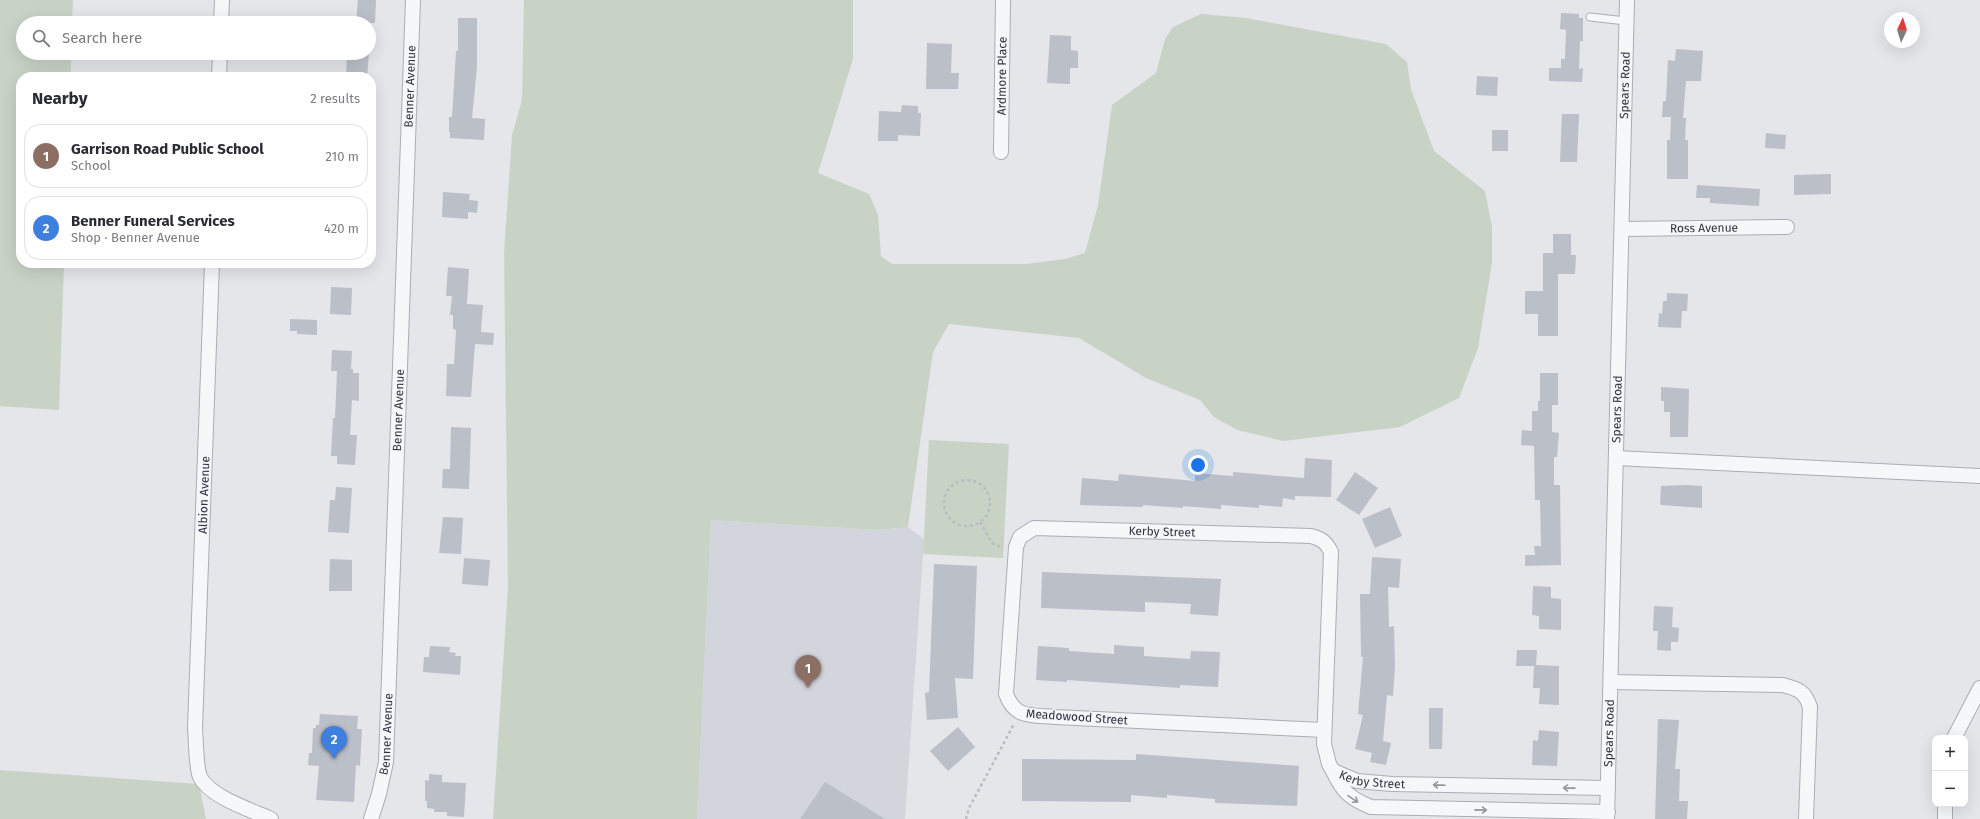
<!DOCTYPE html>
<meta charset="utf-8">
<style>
body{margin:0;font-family:"Fira Sans",sans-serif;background:#f7f7f7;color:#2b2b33}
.controls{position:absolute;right:12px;bottom:12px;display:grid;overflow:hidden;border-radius:8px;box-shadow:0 4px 16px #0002}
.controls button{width:36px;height:36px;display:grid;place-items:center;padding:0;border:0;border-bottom:1px solid #e1e1e2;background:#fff;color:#2b2b33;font:20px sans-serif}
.compass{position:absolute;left:1884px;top:12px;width:36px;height:36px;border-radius:50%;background:#fff;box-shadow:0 4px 16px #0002;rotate:4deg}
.you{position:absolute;left:1198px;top:465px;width:14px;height:14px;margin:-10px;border:3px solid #fff;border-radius:50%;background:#1a73e8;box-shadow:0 0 0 6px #1a73e833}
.badge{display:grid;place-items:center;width:26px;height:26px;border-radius:50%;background:#1a73e8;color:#fff;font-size:13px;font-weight:700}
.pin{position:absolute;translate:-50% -33px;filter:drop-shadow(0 1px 2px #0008)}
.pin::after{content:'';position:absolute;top:21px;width:14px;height:12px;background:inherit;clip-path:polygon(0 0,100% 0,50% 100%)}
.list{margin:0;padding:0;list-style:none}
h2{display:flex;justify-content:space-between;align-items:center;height:52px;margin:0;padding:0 16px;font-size:17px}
h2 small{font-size:13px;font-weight:400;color:#7c7c81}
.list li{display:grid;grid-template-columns:26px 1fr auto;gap:12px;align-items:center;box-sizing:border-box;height:64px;margin:0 8px 8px;padding:0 8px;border:1px solid #e1e1e2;border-radius:16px}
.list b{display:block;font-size:15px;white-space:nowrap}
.list p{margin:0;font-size:13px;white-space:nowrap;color:#7c7c81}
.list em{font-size:13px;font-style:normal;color:#7c7c81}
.icon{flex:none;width:22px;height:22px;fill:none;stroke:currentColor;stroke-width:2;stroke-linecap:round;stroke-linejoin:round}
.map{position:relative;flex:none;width:1980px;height:819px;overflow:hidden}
.search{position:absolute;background:#fff;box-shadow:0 4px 16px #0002;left:16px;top:16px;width:360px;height:44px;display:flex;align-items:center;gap:10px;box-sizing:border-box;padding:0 14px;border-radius:22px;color:#7c7c81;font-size:15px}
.panel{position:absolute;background:#fff;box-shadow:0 4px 16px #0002;left:16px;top:72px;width:360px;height:196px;border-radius:16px}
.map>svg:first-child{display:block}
.built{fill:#d2d5dc}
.green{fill:#c8d3c6}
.building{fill:#bbbfc7}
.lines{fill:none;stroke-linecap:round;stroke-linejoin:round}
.service-casing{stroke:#a9adb4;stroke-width:9}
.minor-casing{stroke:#a9adb4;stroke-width:16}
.path{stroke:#babcc2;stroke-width:2.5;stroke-dasharray:3 3;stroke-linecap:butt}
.service{stroke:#f6f7f9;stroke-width:7}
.minor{stroke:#f6f7f9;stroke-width:14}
.oneway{stroke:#92959d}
.labels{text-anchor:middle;stroke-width:3;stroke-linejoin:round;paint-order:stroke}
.street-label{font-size:12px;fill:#2d3341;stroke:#f3f5f8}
</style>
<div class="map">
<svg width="1980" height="819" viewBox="0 0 1980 819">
<rect width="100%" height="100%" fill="#e4e6ea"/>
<!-- built -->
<path class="built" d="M711,520L878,530L908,527L924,539L905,819H697Z"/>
<!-- green -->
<g class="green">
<path d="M0,0H73L72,23H23V53H71V77H21V263H64L59,410L0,406Z"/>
<path d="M524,0H853V59L818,173L869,194L878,215L881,256L892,264H1026L1065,259L1085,253L1098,205L1112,105L1156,73L1165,39L1173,27L1201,14L1246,18L1386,44L1407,62L1411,89L1434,151L1485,191L1492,227V263L1478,348L1459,398L1400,427L1283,441L1237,430L1214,417L1200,400L1146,378L1079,338L949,324L933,352L908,527L878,530L711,520L697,819H493L508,587L504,253L512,135L522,100Z"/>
<path d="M929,440L1009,444L1003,558L923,554Z"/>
<path d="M0,770L199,784L206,819H0Z"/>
</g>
<!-- building -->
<g class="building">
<path d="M358,0H376L375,23H356Z"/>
<path d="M1561,13L1579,14V18H1583V41H1580L1579,69L1583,68L1582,82L1549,81V68H1561V59H1565L1566,30L1560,29Z"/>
<path d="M458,18H477V67L472,118L485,119L484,140L450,138V132H449V117H452L456,51H458Z"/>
<path d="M1050,35L1071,36V50L1078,51V68H1070V84L1047,83Z"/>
<path d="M927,43L952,44L951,73H959L958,89H926Z"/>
<path d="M1676,49L1703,51L1701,81H1686L1683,118H1686L1685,140H1688V179H1667V140H1670L1671,117H1662L1663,101H1666L1668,60L1675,61Z"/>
<path d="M347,53H369L367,77H346Z"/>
<path d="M1477,76L1498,77L1497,96L1476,95Z"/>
<path d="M902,105L918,106V113H921L920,136L898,135V141H878L879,111L901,112Z"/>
<path d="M1562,114H1579L1577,162H1560Z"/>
<rect x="1492" y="130" width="16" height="21"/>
<path d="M1766,133L1786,135L1785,149L1765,148Z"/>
<path d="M1831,174V194L1794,195V175Z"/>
<path d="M1697,185L1760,189L1759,206L1710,203V198H1696Z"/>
<path d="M443,192L470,194L469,200L478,201L477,213L468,212V219L442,217Z"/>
<path d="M1553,234H1571V255H1576L1575,274H1558V336H1538V314H1525V291H1543V253H1553Z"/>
<path d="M448,267L469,269L467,304L483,305L481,332L494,333L493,345L475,344L471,397L446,396L447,364H454L456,330L453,329V315H450L452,296H446Z"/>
<path d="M331,287L352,288L351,315L330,314Z"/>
<path d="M1667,293L1688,294L1687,311H1682L1681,328L1658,327L1659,313L1662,314L1663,301H1667Z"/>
<path d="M290,319L317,320V335L297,334V331H290Z"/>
<path d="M332,350L352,351L351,369H353V373H359V401L352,400L350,435H357L355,465L337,464V456H331L333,418H335L337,371H331Z"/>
<path d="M1540,373H1558V405H1552V432L1559,433L1557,457H1554V485H1560L1561,565L1525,566V555H1535L1534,546H1541L1540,500H1535L1534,446L1521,445L1522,430L1532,431V411H1538V401H1540Z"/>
<path d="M1661,387L1689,389L1688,437H1670V412H1664V401H1661Z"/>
<path d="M451,427L471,428L469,489L442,488L443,469H450Z"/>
<path d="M1305,458L1332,460L1331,497L1295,496V500L1283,498L1282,507L1259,505V508L1221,505V509L1183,506V508L1143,505V507L1080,505L1082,478L1118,481L1119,474L1195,481V473L1233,476V472L1304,478Z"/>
<path d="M1355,472L1378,488L1359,515L1336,500Z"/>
<path d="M1687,485L1702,486V508L1661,505L1660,503L1661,486Z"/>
<path d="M336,487L352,488L349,533L328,532L330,500H335Z"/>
<path d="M1390,507L1402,536L1375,548L1362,519Z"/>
<path d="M443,517L463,518L461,554L439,553Z"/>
<path d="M1372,557L1401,559L1399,588L1388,587L1389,627L1394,626L1395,666L1393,696L1387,695L1383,741L1391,743L1386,765L1370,762L1372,753L1355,749L1363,715L1358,714L1363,657H1361L1360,594H1370Z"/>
<path d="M464,558L490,560L488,586L462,584Z"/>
<path d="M330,559L352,560V591H329Z"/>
<path d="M934,564L977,566L973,679L955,678L958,718L927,720L925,693L929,692Z"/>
<path d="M1042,572L1221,579L1218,616L1190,614L1191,604L1145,602V612L1041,608Z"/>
<path d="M1533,586L1551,587V598L1561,599V630L1539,629V616L1532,615Z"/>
<path d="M1654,606L1673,607L1672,627L1679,628L1678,642H1671V651L1657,650L1658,631H1653Z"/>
<path d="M1114,645L1144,647V656L1190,659L1191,651L1220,652L1218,687L1180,685V688L1067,680V682L1036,680L1038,646L1069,648V651L1114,654Z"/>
<path d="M430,646L450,647L449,652L456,653L455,656H461L460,675L423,672L424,657H429Z"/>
<path d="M1517,650H1537L1536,665L1559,666V705L1539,704L1540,688H1533L1534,666H1516Z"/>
<path d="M1429,708H1443L1442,749H1429Z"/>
<path d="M320,714L358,716L357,729H362L360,766L356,765L354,802L316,800L319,766L308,765L309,753H312L313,728H316V725H319Z"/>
<path d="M1658,719L1679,720L1675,769H1680L1679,801H1688L1687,819H1655Z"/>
<path d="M958,727L975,747L948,771L930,751Z"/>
<path d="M1539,730L1559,732L1557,766L1532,765L1533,740L1538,741Z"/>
<path d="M1136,754L1299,766L1297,806L1215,803V799L1167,795V798L1131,795V802L1022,801V759L1136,760Z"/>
<path d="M429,774L442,775V782L466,783L464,817L447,816V812H434V809L427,808V801H425V780L429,781Z"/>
<path d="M825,782L885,819H800Z"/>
</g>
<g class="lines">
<!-- service casing -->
<g class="service-casing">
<path id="service" d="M1590,17L1626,21"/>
</g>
<!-- minor casing -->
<g class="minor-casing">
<g id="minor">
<path d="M221,23L222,0"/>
<path d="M219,77L220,53"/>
<path id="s1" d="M1001,152L1003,0"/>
<path id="s2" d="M1622,229L1787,227"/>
<path d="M212,263L195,728C196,739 196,768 200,777C210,797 251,810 271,819"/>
<path d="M1616,458L1980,476"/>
<path d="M1611,682L1783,685C1798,689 1805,691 1810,707L1806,819"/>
<path id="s3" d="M1324,730L1055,717C1032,715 1015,719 1006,694L1016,547L1020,537L1034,528L1311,536C1322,539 1326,542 1331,552L1324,744L1329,764L1333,771"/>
<path d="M1954,738L1980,688"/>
<path id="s4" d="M1608,812L1371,807C1349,798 1343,792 1333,771L1357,781L1392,784L1608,788"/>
<path id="s5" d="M371,819L379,794L386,762L413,0"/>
<path id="s6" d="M1607,819L1627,0"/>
<path d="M1945,819V804"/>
</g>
</g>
<!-- path -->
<g class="path">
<circle cx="967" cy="503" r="23"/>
<path d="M980,522L992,543L1003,548"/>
<path d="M966,819L969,808L1014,724"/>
</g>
<!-- service -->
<use href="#service" class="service"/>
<!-- minor -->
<use href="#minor" class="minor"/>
</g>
<!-- one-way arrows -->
<defs><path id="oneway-shaft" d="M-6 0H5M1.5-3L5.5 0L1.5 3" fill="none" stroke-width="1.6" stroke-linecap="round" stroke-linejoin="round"/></defs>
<g class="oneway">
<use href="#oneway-shaft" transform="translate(1439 785) rotate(-178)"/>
<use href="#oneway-shaft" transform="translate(1569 788) rotate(-179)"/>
<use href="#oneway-shaft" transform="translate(1353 799) rotate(34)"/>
<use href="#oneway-shaft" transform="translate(1481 810) rotate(1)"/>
</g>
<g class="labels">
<!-- street labels -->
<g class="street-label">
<text dy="4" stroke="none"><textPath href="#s1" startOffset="76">Ardmore Place</textPath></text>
<text dy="4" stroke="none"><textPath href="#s6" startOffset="734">Spears Road</textPath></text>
<text dy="4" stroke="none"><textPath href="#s5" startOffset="735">Benner Avenue</textPath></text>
<text dy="4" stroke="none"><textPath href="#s2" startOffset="82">Ross Avenue</textPath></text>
<text dy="4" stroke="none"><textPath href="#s6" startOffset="410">Spears Road</textPath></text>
<text dy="4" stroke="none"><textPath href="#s5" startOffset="411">Benner Avenue</textPath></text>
<text transform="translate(204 495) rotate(-88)" y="4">Albion Avenue</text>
<text dy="4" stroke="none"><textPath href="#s3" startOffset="631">Kerby Street</textPath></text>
<text transform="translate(1077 717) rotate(4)" y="4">Meadowood Street</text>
<text dy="4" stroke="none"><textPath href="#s6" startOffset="86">Spears Road</textPath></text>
<text dy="4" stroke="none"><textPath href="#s5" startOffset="87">Benner Avenue</textPath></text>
<text dy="4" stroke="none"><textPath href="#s4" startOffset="332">Kerby Street</textPath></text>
</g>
</g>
</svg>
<div class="controls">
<button>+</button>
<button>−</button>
</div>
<svg class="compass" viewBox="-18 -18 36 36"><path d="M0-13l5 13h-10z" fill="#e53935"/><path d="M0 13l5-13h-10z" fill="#7c7c81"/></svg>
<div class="you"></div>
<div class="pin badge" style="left:808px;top:688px;background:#8d6e63">1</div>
<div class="pin badge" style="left:334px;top:759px;background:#3f7fe0">2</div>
<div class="search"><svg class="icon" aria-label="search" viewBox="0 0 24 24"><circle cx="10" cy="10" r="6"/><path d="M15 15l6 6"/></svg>Search here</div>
<section class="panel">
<h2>Nearby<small>2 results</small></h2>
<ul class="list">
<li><span class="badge" style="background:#8d6e63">1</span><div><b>Garrison Road Public School</b><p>School</p></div><em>210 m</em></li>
<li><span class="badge" style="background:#3f7fe0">2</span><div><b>Benner Funeral Services</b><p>Shop · Benner Avenue</p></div><em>420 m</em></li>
</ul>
</section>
</div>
